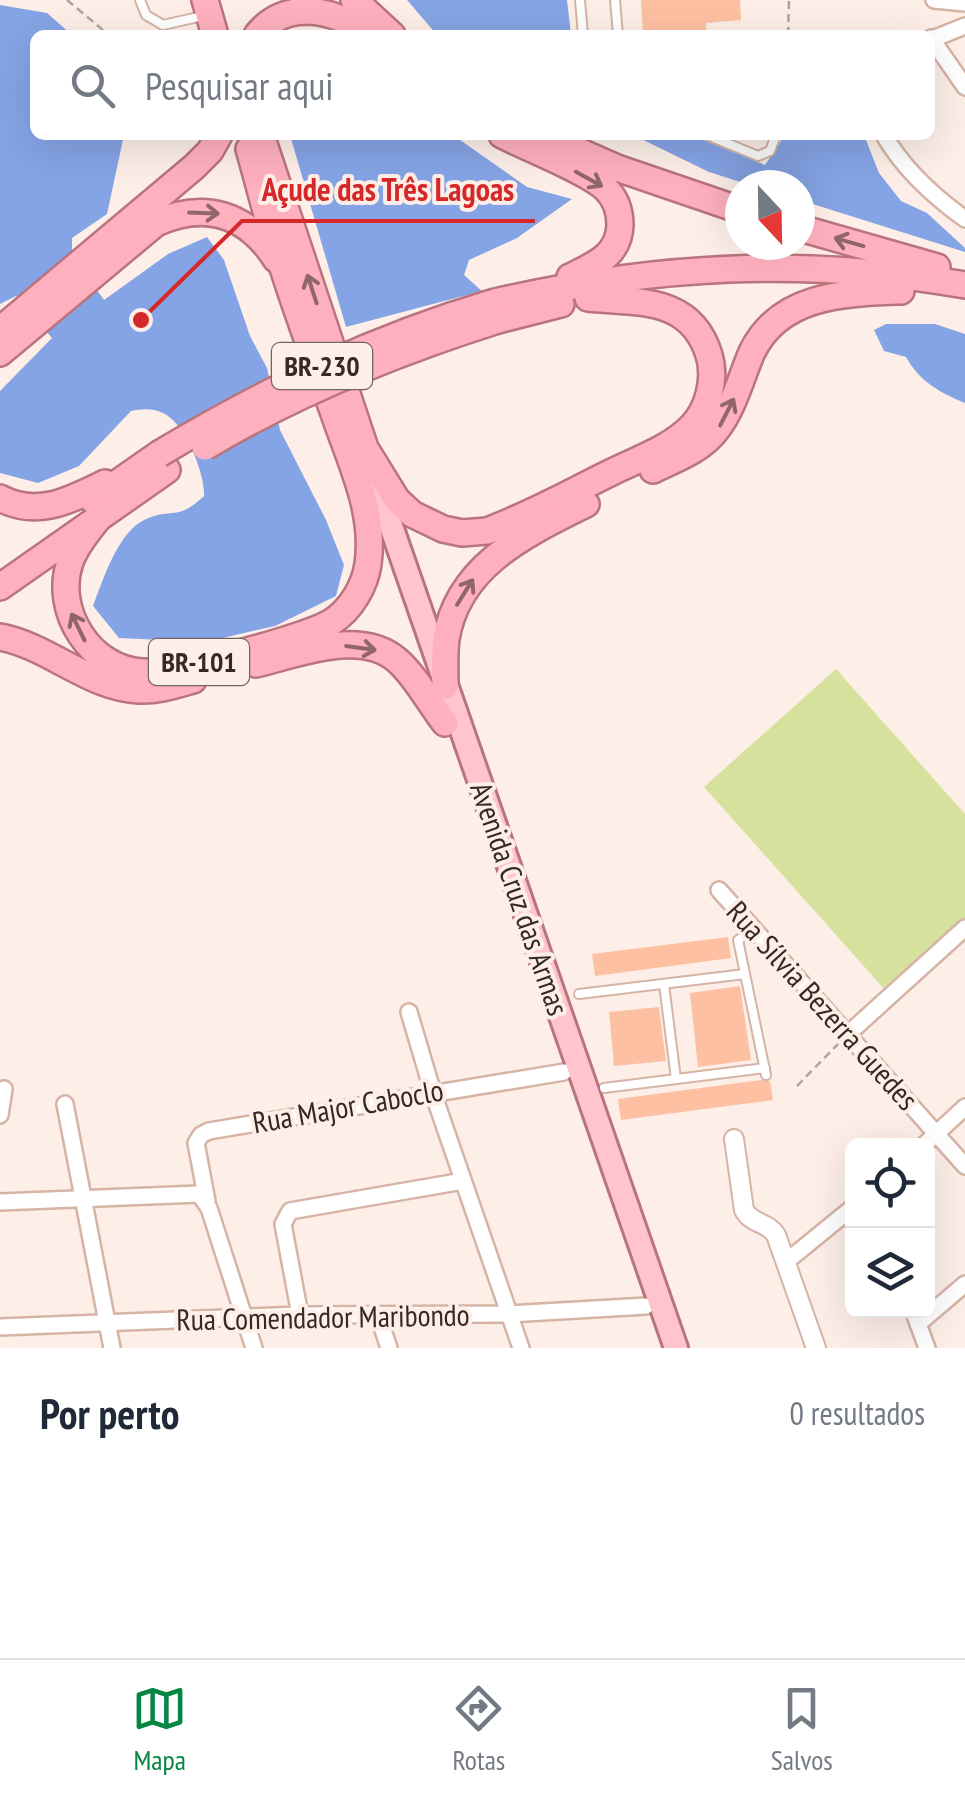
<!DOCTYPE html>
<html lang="pt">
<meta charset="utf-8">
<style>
body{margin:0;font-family:"PT Sans Narrow",sans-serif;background:#f2f2f3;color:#1f2937}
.controls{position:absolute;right:30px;bottom:30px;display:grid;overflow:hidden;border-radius:15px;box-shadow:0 10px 40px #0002}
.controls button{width:90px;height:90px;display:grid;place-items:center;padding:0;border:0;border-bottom:2px solid #e0e1e3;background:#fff;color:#1f2937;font:50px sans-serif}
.compass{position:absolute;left:725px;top:170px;width:90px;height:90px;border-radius:50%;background:#fff;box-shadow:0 10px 40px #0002;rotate:158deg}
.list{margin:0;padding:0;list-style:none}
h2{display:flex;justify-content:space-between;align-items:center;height:130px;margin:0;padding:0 40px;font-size:42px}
h2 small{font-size:32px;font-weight:400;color:#747a83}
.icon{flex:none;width:55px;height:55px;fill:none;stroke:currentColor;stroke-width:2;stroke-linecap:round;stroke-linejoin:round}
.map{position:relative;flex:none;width:965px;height:1348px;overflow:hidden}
.search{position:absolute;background:#fff;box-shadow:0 10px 40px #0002;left:30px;right:30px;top:30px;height:110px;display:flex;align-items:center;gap:25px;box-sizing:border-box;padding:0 35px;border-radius:15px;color:#747a83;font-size:38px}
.sheet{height:310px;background:#fff}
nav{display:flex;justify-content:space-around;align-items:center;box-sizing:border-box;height:140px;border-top:2px solid #e0e1e3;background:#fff;font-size:28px;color:#747a83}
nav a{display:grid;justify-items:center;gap:5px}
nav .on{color:#058743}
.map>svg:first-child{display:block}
.green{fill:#d7e19e}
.water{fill:#85a4e5}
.building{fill:#fec0a2}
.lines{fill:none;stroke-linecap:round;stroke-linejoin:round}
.service-casing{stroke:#d5b4a5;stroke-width:12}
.minor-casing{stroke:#d5b4a5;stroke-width:20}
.tertiary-casing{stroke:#d5b4a5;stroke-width:22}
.primary-casing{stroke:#b9747d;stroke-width:28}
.trunk-casing{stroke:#b9747d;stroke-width:30}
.path{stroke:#b0a39c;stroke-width:2.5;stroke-dasharray:8 5;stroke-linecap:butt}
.service{stroke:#fff;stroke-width:8}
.minor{stroke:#fff;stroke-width:15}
.tertiary{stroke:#fff;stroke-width:18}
.primary{stroke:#ffc4ce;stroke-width:22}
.trunk{stroke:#ffb0be;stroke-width:25}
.trunk-bridge-casing{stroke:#b9747d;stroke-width:30;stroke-linecap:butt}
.trunk-bridge{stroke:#ffb0be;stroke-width:25}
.oneway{stroke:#906669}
.labels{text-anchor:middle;stroke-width:8;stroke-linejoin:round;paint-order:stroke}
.shield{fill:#fdefe8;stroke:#72645e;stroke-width:2.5}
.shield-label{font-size:28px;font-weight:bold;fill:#362923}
.street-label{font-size:30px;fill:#362923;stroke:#fdefe8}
.leader{fill:none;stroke:#d62828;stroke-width:4}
.callout-dot{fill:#d62828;stroke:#fdefe8;stroke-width:4}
.callout-label{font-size:32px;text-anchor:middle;font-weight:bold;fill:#d62828;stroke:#fdefe8;stroke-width:8;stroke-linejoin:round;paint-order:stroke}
</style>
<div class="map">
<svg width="965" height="1348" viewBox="0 0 965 1348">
<rect width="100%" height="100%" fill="#fdefe8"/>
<!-- green -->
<path class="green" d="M836,669L965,814V921L886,991L704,787Z"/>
<!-- water -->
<g class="water">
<path d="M407,0H567L571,35H437Z"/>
<path d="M0,5L47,13L72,35H35V135H124L107,214L72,238V254L104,300L168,254L207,237L224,260L250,336L267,368L280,430L326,520L344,565L336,596L275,626L205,642L119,638L93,606C103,580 118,531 146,519C174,507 176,522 204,496C205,473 185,423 163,413C152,408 142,409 131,411L79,466L38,483L0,473V391L52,338L16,296L0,304Z"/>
<path d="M290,135H453L527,187L572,199L517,238L469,260L464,275L482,291L346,327Z"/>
<path d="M633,135H691L765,165L785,135H864L879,173L901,201L927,213L965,248V252L800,200V185H750L709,172Z"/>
<path d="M886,324H935L965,334V403C939,392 920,382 906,357L884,351L874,330Z"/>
</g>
<!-- building -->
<g class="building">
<path d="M641,0H740L741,20L706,23L707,35H643Z"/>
<path d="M728,937L731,958L595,976L592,954Z"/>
<path d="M740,986L751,1060L698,1067L690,993Z"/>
<path d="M659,1007L666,1061L614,1066L609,1012Z"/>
<path d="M761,1080L770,1081L773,1100L621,1120L618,1099Z"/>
</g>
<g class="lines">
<!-- service casing -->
<g class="service-casing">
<g id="service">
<path d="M140,0L146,15L163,25L207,15"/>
<path d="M580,0L583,35"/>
<path d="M615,0L618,35"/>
<path d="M707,135L758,156L770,151L776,135"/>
<path d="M755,929L738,940L766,1075"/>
<path d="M664,984L676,1079"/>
<path d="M579,994L745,974"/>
<path d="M604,1088L765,1068"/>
</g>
</g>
<!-- minor casing -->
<g class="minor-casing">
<g id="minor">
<path d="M934,0L965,3"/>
<path d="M931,38L965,87"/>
<path d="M930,40L965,26"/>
<path d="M884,135C904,170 933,196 965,219"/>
<path d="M719,890L965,1166"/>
<path d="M409,1012L433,1093L521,1348"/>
<path d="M848,1034L965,928"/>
<path d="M65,1104L112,1348"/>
<path d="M0,1115L4,1089"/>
<path d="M923,1146L965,1107"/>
<path d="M207,1201L196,1143L201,1135L209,1131L564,1072"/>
<path d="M0,1202L199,1194L209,1208L254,1348"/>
<path d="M787,1261L852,1208"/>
<path d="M913,1310L927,1348"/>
<path d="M300,1315L283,1224L290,1211L463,1181"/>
<path d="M378,1315L389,1348"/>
<path d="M918,1324L965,1284"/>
<path d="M0,1327L300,1315L509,1314L646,1306"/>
</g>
</g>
<!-- tertiary casing -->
<g class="tertiary-casing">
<path id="tertiary" d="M734,1139L744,1210C751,1224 768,1222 776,1235L816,1348"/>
</g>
<!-- primary casing -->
<g class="primary-casing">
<path id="primary" d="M372,471L676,1348"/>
</g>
<!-- trunk casing -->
<g class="trunk-casing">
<g id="trunk">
<path d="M205,0L215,35"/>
<path d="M354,0L392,35"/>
<path d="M257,35C284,0 334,7 367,35"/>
<path d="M261,135L365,448L397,500L412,514L443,529L462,533L487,531C530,515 571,492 612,472C638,459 671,448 692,426C709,408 716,378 709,355C691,296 638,303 588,298"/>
<path d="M502,135C527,148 589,172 606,189C616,199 620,212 620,225C619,256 594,265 570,277"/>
<path d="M542,135L617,168L740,210"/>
<path d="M800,228L937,267"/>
<path d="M495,302C654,265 804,257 965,285"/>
<path d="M498,320L561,304"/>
<path d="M0,330L194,167L210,151L219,135"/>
<path d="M0,353L156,223C205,201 247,214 276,259"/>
<path d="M653,470C675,459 702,450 717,429C734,407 741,377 752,352C780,294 845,293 901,291"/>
<path d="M0,498C38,518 70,500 105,483"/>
<path d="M93,500L159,454"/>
<path d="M104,511C92,527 77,543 70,562C53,611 91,670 143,672C172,673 310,637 333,621C351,609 365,586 368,564C375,515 354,470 338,425C320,374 301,324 285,274C271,233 261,191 249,149"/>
<path d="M0,587L167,470"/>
<path d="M0,637C49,646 89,688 139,690C157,691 175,685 193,680"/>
<path d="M256,664C298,654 361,628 398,661C416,677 430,704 445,723"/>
<path d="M445,686C445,670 444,654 446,639C458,565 526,534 586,504"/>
</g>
</g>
<!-- path -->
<g class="path">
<path d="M67,0L109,35"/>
<path d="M788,35L789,0"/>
<path d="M797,1086L838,1044"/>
</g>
<!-- service -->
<use href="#service" class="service"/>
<!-- minor -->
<use href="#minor" class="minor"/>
<!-- tertiary -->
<use href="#tertiary" class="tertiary"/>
<!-- primary -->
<use href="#primary" class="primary"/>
<!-- trunk -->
<use href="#trunk" class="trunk"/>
<!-- trunk-bridge casing -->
<g class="trunk-bridge-casing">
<g id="trunk-bridge">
<path d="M205,447C297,392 397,352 498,320"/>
<path d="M159,454C268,389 373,338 495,302"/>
</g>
</g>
<!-- trunk-bridge -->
<use href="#trunk-bridge" class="trunk-bridge"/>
</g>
<!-- one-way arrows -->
<defs><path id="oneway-shaft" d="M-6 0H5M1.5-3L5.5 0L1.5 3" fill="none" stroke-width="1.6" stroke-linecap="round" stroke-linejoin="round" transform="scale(2.5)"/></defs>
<g class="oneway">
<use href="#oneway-shaft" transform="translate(589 179) rotate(29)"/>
<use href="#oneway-shaft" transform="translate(204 213) rotate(2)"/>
<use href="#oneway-shaft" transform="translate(849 242) rotate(-164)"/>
<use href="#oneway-shaft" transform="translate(312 289) rotate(-108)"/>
<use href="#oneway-shaft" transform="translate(727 412) rotate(-63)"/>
<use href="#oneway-shaft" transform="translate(465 592) rotate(-58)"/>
<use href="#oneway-shaft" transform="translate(78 627) rotate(-116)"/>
<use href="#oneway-shaft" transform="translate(361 648) rotate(8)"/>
</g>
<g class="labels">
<!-- shield labels -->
<g class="shield">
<rect x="272" y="343" width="100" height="46" rx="8"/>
<rect x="149" y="639" width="100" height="46" rx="8"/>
</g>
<g class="shield-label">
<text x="322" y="376">BR-230</text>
<text x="199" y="672">BR-101</text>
</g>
<!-- street labels -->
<g class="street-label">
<text transform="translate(519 899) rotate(71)" y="10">Avenida Cruz das Armas</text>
<text transform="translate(822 1006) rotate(48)" y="10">Rua Sílvia Bezerra Guedes</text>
<text transform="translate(348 1107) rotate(-10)" y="10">Rua Major Caboclo</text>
<text transform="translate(323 1318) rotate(-1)" y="10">Rua Comendador Maribondo</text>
</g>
</g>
<!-- callouts -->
<path class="leader" d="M141 320L242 221H535"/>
<circle class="callout-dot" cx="141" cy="320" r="10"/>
<g class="callout-label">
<text x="388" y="201">Açude das Três Lagoas</text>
</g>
</svg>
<div class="controls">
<button><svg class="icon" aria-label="locate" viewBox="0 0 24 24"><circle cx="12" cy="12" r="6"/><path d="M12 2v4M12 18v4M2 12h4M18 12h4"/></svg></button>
<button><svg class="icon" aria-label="layers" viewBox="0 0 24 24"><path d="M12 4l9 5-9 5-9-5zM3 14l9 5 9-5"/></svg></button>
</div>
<svg class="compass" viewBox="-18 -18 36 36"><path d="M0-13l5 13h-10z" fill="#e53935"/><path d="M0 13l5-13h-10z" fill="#747a83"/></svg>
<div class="search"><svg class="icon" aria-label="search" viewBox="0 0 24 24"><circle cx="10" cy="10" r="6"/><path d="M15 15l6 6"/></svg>Pesquisar aqui</div>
</div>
<section class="sheet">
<h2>Por perto<small>0 resultados</small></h2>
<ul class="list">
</ul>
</section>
<nav>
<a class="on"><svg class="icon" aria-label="map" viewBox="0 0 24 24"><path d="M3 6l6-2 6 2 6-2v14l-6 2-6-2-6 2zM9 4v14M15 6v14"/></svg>Mapa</a>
<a><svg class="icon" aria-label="directions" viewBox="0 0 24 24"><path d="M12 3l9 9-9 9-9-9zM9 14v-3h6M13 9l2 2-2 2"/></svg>Rotas</a>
<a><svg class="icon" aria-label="saved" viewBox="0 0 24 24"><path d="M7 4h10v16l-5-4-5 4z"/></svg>Salvos</a>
</nav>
